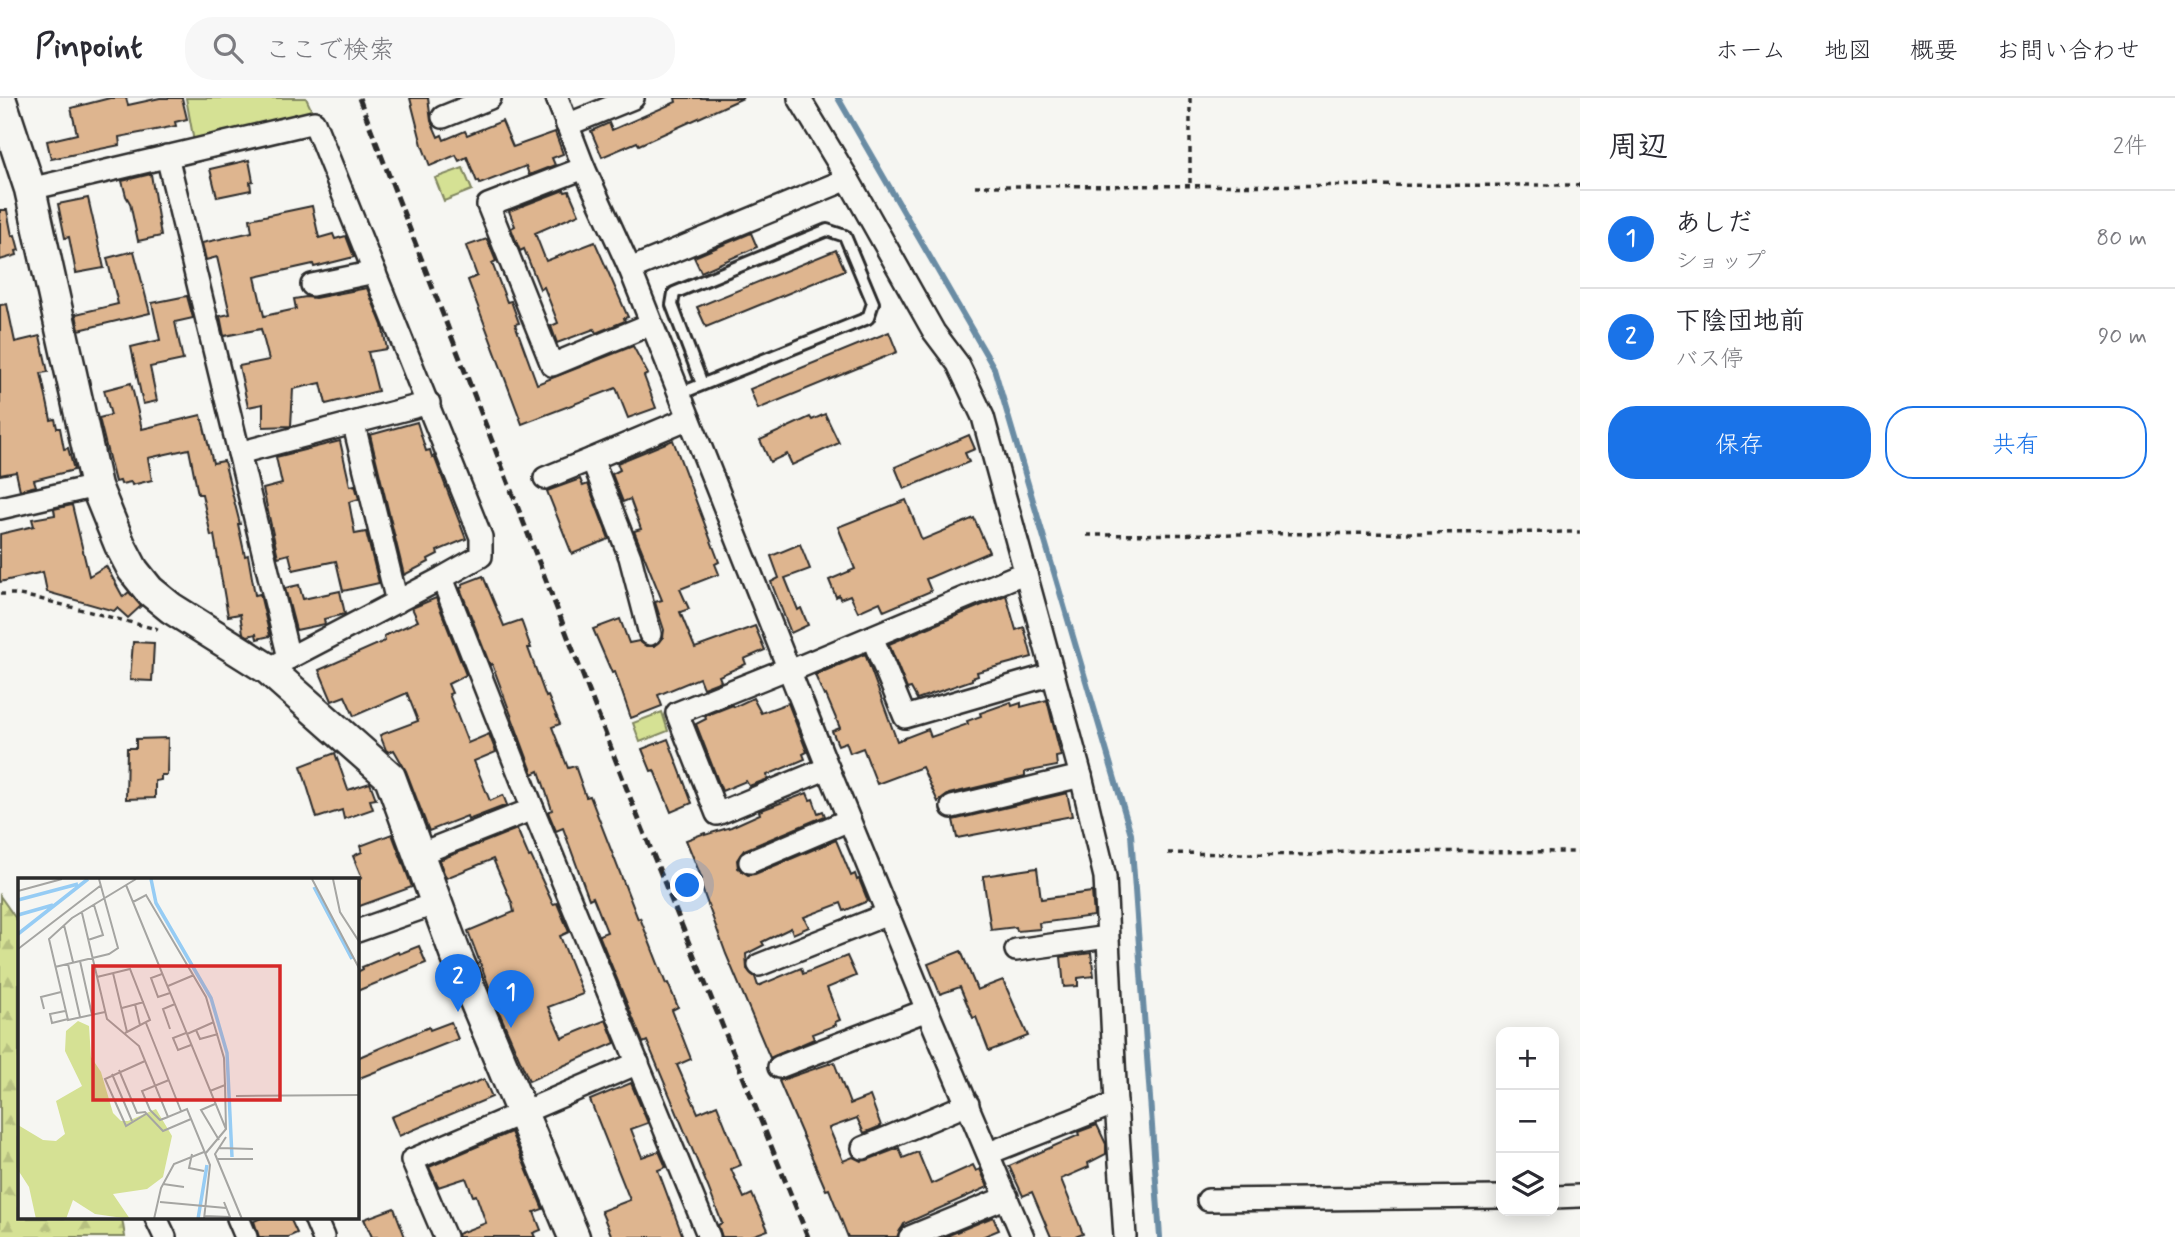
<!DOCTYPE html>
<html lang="ja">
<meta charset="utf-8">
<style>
body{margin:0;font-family:Mynerve,"Klee One",sans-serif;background:#f7f7f7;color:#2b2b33}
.controls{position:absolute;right:21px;bottom:21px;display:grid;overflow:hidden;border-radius:14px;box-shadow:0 4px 18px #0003}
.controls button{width:63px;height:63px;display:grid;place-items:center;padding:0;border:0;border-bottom:2px solid #e1e1e2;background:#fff;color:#2b2b33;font:35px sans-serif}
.you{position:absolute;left:688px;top:788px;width:24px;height:24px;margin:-18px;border:5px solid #fff;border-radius:50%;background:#1a73e8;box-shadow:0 0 0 10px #1a73e833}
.badge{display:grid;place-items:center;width:46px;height:46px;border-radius:50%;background:#1a73e8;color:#fff;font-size:23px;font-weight:700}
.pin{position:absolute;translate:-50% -58px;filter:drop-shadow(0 2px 4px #0008)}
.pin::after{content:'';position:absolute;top:37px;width:24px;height:21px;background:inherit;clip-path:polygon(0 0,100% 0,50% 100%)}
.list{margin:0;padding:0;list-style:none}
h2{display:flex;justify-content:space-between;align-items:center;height:91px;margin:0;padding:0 28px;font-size:30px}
h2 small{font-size:23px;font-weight:400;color:#7c7c81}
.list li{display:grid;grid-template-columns:46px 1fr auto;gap:21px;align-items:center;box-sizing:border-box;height:98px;padding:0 28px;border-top:2px solid #e1e1e2}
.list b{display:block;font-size:26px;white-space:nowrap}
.list p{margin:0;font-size:23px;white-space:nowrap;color:#7c7c81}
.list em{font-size:23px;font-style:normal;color:#7c7c81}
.actions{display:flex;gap:14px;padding:21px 28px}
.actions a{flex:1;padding:16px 0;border:2px solid #1a73e8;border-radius:28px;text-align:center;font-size:24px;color:#1a73e8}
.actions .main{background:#1a73e8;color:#fff}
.icon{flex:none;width:38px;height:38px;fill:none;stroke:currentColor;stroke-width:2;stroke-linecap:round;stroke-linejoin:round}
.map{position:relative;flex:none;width:1580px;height:1139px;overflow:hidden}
header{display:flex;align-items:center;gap:42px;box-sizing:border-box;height:98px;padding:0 35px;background:#fff;border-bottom:2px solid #e1e1e2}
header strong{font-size:33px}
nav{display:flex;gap:38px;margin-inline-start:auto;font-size:24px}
.search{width:490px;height:63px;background:#f7f7f7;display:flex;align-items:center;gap:18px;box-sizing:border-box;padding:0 24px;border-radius:28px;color:#7c7c81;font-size:26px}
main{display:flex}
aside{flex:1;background:#fff}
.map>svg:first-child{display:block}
.forest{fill:url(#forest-firs);stroke:#808660;stroke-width:2}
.park{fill:#d5e194;stroke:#808660;stroke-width:2}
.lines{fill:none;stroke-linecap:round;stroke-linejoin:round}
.stream{stroke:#6b8ca4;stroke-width:6}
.building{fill:#deb58f;stroke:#2b2b2b;stroke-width:2}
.lane-casing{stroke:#2b2b2b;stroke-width:16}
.street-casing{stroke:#2b2b2b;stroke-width:26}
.secondary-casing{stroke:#2b2b2b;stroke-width:35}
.path{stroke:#2b2b2b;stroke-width:3.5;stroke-dasharray:5 5;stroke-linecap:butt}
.lane{stroke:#f6f6f2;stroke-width:10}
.street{stroke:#f6f6f2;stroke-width:21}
.secondary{stroke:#f6f6f2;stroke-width:30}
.rail{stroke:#2b2b2b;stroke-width:5;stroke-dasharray:10 5;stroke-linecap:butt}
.inset-river{fill:none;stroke:#96ccf4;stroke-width:3.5}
.inset-road{fill:none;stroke:#a5a5a2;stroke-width:2}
.view{fill:#d62828;fill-opacity:0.15;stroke:#d62828;stroke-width:3.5}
.inset-edge{fill:none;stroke:#2b2b2b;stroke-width:3.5}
</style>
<header>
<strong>Pinpoint</strong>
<div class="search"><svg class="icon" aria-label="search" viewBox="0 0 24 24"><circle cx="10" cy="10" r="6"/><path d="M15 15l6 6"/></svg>ここで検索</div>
<nav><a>ホーム</a><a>地図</a><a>概要</a><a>お問い合わせ</a></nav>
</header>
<main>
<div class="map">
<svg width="1580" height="1139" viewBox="0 0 1580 1139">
<defs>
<pattern id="forest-firs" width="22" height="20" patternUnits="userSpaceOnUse" patternTransform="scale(1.75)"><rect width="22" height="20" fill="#d5e194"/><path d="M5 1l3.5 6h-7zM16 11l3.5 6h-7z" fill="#b7c180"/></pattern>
</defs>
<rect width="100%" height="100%" fill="#f6f6f2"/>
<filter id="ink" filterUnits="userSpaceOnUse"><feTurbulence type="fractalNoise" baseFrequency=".0143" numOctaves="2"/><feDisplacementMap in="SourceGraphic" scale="14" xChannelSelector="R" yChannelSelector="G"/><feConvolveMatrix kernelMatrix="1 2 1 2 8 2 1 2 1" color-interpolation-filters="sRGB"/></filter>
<g filter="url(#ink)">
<!-- forest -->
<path class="forest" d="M0,798L19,825V1120H122L125,1139H0Z"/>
<!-- park -->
<g class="park">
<path d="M186,0H306L312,13L194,44Z"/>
<path d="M463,70L472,92L444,103L435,80Z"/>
<path d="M662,614L668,633L640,644L633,625Z"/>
</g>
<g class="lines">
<!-- stream -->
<path class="stream" d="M838,0L994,270L1131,736L1160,1139"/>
</g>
<!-- building -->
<g class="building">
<path d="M110,0H126L128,7L160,0H182L187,21L175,24L176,28L119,39L120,47L51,61L47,43L77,36L71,10Z"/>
<path d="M410,0H428L431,23L438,39L442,37L444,42L465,33L467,37L502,23L513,49L555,34L563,56L552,60L555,67L529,77L526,68L480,86L479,83L477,84L467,59L459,63L456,57L430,68L422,47Z"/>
<path d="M675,0H743L639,47L637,44L602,59L591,33L609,25L612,32L676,4Z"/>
<path d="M249,62L253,83L250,84L251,92L217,99L210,71Z"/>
<path d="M151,76L161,138L138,143L130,105L126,98L122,83Z"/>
<path d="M564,92L565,94L569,93L579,116L535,135L546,163L595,144L628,219L624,220L625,223L596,235L594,231L557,245L551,228L558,225L544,189L540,191L524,151L520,153L511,130L515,128L509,113Z"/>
<path d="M88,100L104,170L76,175L69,139L65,140L58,106Z"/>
<path d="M312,108L319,140L333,136L335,141L346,138L354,159L314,169L313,166L255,179L264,218L296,211L294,201L306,199L315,200L367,190L382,227L387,251L368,254L378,293L326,306L321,285L293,291L291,328L263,329V306L248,309L239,268L269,262L261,231L224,238L220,218L230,216L217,159L206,162L202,145L252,134L250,121Z"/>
<path d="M0,112H7L12,138L15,137L19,152L16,153L17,157L0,162Z"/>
<path d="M751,135L757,149L701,174L694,159Z"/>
<path d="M487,141L496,163L492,165L507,204L511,203L519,225L515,226L537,286L633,248L648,276L644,278L656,310L628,320L616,290L522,326L468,182L477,178L466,148Z"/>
<path d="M836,152L845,172L706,229L697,209Z"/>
<path d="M134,153L150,215L79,232L76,216L118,206L107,160Z"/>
<path d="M187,198L193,220L175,224L183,262L150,269L157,303L143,306L131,249L160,242L152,205Z"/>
<path d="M7,206L15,244L40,238L48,274L41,275L51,322L55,321L57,330H60L64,351L68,350L74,372L34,382L36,388L20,392L16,374L0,377V207Z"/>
<path d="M889,234L897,254L758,311L750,291Z"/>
<path d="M131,285L142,331L201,317L213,365L224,363L240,426H238L245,458L248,457L255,497L260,496L270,538L257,541L256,536L248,538L243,535L240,516L228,518L214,437L211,438L202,396H198L189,351L148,360L152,382L132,387L131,384L121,386L120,383L115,384L99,320L111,317L104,292Z"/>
<path d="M825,316L839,345L792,367L787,356L770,364L760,342L810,319L812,322Z"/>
<path d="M417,324L426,353L430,352L432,359L434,358L466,441L437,453L438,456L428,461L429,464L404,477L370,337Z"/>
<path d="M969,337L975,351L965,355L969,364L904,391L895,369Z"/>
<path d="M673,342L719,464L715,466L719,476L680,491L689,511L680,514L695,550L755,528L765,552L744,561L746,566L719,578L721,583L703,590L699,580L658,597L662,608L631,620L615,574L612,575L593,531L620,521L629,545L639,543L646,548H654L663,539L664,532L655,504L662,502L634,433L641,431L630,401L623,404L612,376L620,372L617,365Z"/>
<path d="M340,343L350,388L355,387L359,401L349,404L355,436L366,434L379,485L343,493L336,463L293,472L289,456L278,459L263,391L282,386L276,359Z"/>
<path d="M580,381L583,388L588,386L609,441L572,456L547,393Z"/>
<path d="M906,402L922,442L974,420L989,454L926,481L931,493L884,513L880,504L858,514L850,497L840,501L839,497L836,499L829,482L855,471L838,429Z"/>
<path d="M72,407L89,478L106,468L123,499L129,494L141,508L128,520L117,510L114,513L47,494L43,474L0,484V436L34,428L32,421L55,417L54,411Z"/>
<path d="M800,446L810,471L785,480L798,512L801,510L808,527L791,535L771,484L779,480L771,458Z"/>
<path d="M483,478L504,528L521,522L531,550H528L546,599L548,598L560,626L552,629L568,670L575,668L586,699L590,698L638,821L640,820L666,886L668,885L678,909L672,912L691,961L677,967L698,1015L717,1007L741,1067L731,1071L744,1100L752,1096L768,1132L749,1139H722L718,1127L722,1125L708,1089L647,943L643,945L599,837L607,834L593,799L589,801L563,730L556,733L548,714L552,712L539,673L533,676L492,566L490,567L460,490L463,489L462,486Z"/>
<path d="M299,487L303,501L340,493L345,516L324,521L325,526L296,532L285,490Z"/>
<path d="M1006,497L1016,532L1024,529L1032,559L977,574L978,578L972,580V582L917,601L911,590L907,591L889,546Z"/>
<path d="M436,500L466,577L448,586L452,595L449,596L468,645L489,636L496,654L474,663L490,703L503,697L507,707L468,722L467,718L429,733L406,673L394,652L389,654L386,652L380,637L418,623L407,595L354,618L345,598L332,603L319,572L385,543L384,538L418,523L412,510Z"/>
<path d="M133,544L154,545L152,583L130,582Z"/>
<path d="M865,556L897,643L928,631L931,639L968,626L967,623L981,618L980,615L1011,604L1012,608L1021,605V609L1047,602L1061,658L1056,659L1057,668L1025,674V678L949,696L938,704L922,669L877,686L863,650L850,655L846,644L838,647L832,633L840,630L826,597L824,598L815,577Z"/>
<path d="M753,600L761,615L788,605L807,654L803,656L805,661L767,677L768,681L749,688L746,683L722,693L696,626L706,621L705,618L733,607L734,609Z"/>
<path d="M168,640L167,677H161V682L155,683V700L126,701L127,650H136V641Z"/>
<path d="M668,641L692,705L671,714L654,672L651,673L642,651Z"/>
<path d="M335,655L348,692L370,685L376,701L370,702L373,711L344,721L342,712L317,720L301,668Z"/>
<path d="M807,695L810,702L813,701L818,715L823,713L825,718L744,752L737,762L738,770L748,777L755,776L836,742L851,778L855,776L857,782L859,781L868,803L844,813L841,805L804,819L809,829L793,836L791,830L762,844L764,847L746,856L747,871L755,879L758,888L801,870L803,876L847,858L856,878L827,890L840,922L835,924L836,927L812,936L814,941L770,960L726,856L699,782L702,781L686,742L705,735V737L731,729L760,716L759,713Z"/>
<path d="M1067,695L1072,718L957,740L953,722Z"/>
<path d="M517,731L529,759L531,758L553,806L557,805L569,834L560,838L583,896L548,909L562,940L606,922L615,945L529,983L496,907L468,833L514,814L512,805L493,761L446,780L439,762Z"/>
<path d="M392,736L412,789L357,809V782L362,780L353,758L362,754L360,748Z"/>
<path d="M1037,770L1041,801L1092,794L1094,818L1039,825L1040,831L1017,833L1016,829L991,832L983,778Z"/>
<path d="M419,848L426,865L357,893V874L363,871L362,869L398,854L399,856Z"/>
<path d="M961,853L977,892L1003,882L1028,938L989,953L976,919L973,920L960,889L940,896L928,866Z"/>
<path d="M1091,855L1094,878L1078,880V888L1064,889L1061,859Z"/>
<path d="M451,924L458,941L357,981V960L429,929L430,932Z"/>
<path d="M834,964L850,1006L870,998L881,1028L864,1035L857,1020L829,1030L843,1063L853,1059L861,1063L867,1062L899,1050L903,1060L918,1054L931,1086L973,1067L976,1073L980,1071L988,1089L904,1126L897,1139H848L829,1091L826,1092L779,983Z"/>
<path d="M484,981L492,999L399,1038L391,1019Z"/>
<path d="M631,985L648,1025L631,1031L642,1059L659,1053L666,1069L658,1072L683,1139H612L601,1113L630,1102L590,1002Z"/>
<path d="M1097,1027L1106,1046V1056L1088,1065L1089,1069L1061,1081L1083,1136L1075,1139H1051L1032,1094L1023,1098L1009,1068L1079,1037L1078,1034Z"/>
<path d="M511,1034L543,1111L534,1114L541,1132L533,1135L535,1139H458L457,1136L486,1125L476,1097L473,1098L466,1080L438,1089L429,1069Z"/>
<path d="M394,1110L405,1139H372L364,1121Z"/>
<path d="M993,1119L999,1132L982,1139H944Z"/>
<path d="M261,1120H290L297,1135L288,1139H259L254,1123Z"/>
</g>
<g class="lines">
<!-- lane casing -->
<g class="lane-casing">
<path id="lane" d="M679,296L868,220L873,205L845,138L827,132L674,195L672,207L702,286"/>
</g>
<!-- street casing -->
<g class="street-casing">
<g id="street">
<path d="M557,0L584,70L630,171L828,670L927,912L1023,1139"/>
<path d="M799,0L848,81L934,234L958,266L983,319L1081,678L1105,779L1116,1005"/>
<path d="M443,19L490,0"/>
<path d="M567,27L633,0"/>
<path d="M167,58L289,560"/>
<path d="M584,70L488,107L552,267L651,226"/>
<path d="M30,91L314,24L481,439V458L442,480L268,571"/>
<path d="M630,171L848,81"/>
<path d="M312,187L375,174"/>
<path d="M354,327L397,504"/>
<path d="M239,355L429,305"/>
<path d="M545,380L592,361"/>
<path d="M0,410L96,388"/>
<path d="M442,480L533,711L709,1139"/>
<path d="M650,536L630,459L592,361L689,320"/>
<path d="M872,539L905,619L1053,576"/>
<path d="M789,570L677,615L717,716L828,670"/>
<path d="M790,573L1026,474"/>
<path d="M952,709L1081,678"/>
<path d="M419,756L533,711"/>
<path d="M750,764L849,722"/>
<path d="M357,833L437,805"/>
<path d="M1016,852L1107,839"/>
<path d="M759,867L888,816"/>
<path d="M779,969L927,912"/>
<path d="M863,1050L968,1006"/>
<path d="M989,1055L1116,1005L1125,1139"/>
<path d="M1554,1099L1580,1098"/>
<path d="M1208,1102L1501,1099"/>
<path d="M156,1120L165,1139"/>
<path d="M238,1120L246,1139"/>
<path d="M315,1120L323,1139"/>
<path d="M445,1139L412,1062L638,965"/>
<path d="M910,1139L1007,1099"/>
</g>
</g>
<!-- secondary casing -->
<g class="secondary-casing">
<path id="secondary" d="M0,0L30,91L96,388L120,447L133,472L149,492L171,510L268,571L390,679L455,855L574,1139"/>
</g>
<!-- path -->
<g class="path">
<path d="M1190,0V88"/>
<path d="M975,88L1580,87"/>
<path d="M1087,437L1580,434"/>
<path d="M0,496H14L40,501L156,531L157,529"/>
<path d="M1168,755L1312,757L1343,753L1580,754"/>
</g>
<!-- lane -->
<use href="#lane" class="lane"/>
<!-- street -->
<use href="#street" class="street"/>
<!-- secondary -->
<use href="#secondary" class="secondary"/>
<!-- rail -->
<path class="rail" d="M359,0L635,712L808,1139"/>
</g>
</g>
<!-- overview -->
<g transform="translate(18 780)">
<rect width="341" height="341" fill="#f6f6f2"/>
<path d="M60,143L71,148L73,179L83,194L95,235L103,243H110L138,231L154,258L145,299L129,311L95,316L112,341L77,336L55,322L48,341H18L11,309L0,292V247L25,262L38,263L47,256L38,223L64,208L47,173L48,153Z" fill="#d5e194"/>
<path class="inset-river" d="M133,1L138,25L193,120L209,175L214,279M296,9L334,81M0,22L60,6M0,37L35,27M0,56L70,1M180,341L189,287"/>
<path class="inset-road" d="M294,1L342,92M315,1L322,34L342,65M108,7L208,251L187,276M0,13L44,1M115,24L128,17L188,119L206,180L207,207M64,35L89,141L121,168L150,239L169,231L192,287L186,341M46,47L55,84M70,62L85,57L76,27M0,71L82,8M62,83L74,137M50,86L62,139M37,89L91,76L100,70L81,1M95,95L109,154M144,96L133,100L140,119L152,115M79,99L112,91L132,142L107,155M150,108L176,97M117,126L122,147M104,130L126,124M26,131L23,119L43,114M47,133L32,136L34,145L50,141M87,134L50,142L31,61L54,40L118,1M128,145L163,233M152,151L145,131L157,126M178,152L182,161L200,156M168,155L155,160L160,172L173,167M169,156L196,144M127,183L87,201L108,248L128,236M101,192L119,235L127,234L145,253L173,241M94,196L114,243M192,213L207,207L208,251M218,218L342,217M197,226L183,232L201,262M150,239L142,242L132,232L124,213L151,202M208,259L197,276L224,341M201,270L235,271M174,276L171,290L186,293M200,281H235M145,306L166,309M142,324L208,330M186,338L212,339L206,324M136,341L143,310L156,286L186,274"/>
<path class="view" d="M75,88H262V222H75Z"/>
<rect width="341" height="341" class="inset-edge"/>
</g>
</svg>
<div class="controls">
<button>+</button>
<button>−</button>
<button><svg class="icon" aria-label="layers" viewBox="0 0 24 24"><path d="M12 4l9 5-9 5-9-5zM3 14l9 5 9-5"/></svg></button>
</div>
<div class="you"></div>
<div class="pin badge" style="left:511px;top:930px">1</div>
<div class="pin badge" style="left:458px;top:914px">2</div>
</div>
<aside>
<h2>周辺<small>2件</small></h2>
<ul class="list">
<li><span class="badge">1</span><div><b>あしだ</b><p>ショップ</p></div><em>80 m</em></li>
<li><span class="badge">2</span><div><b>下陰団地前</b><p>バス停</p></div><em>90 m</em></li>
</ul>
<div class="actions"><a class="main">保存</a><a>共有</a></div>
</aside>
</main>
